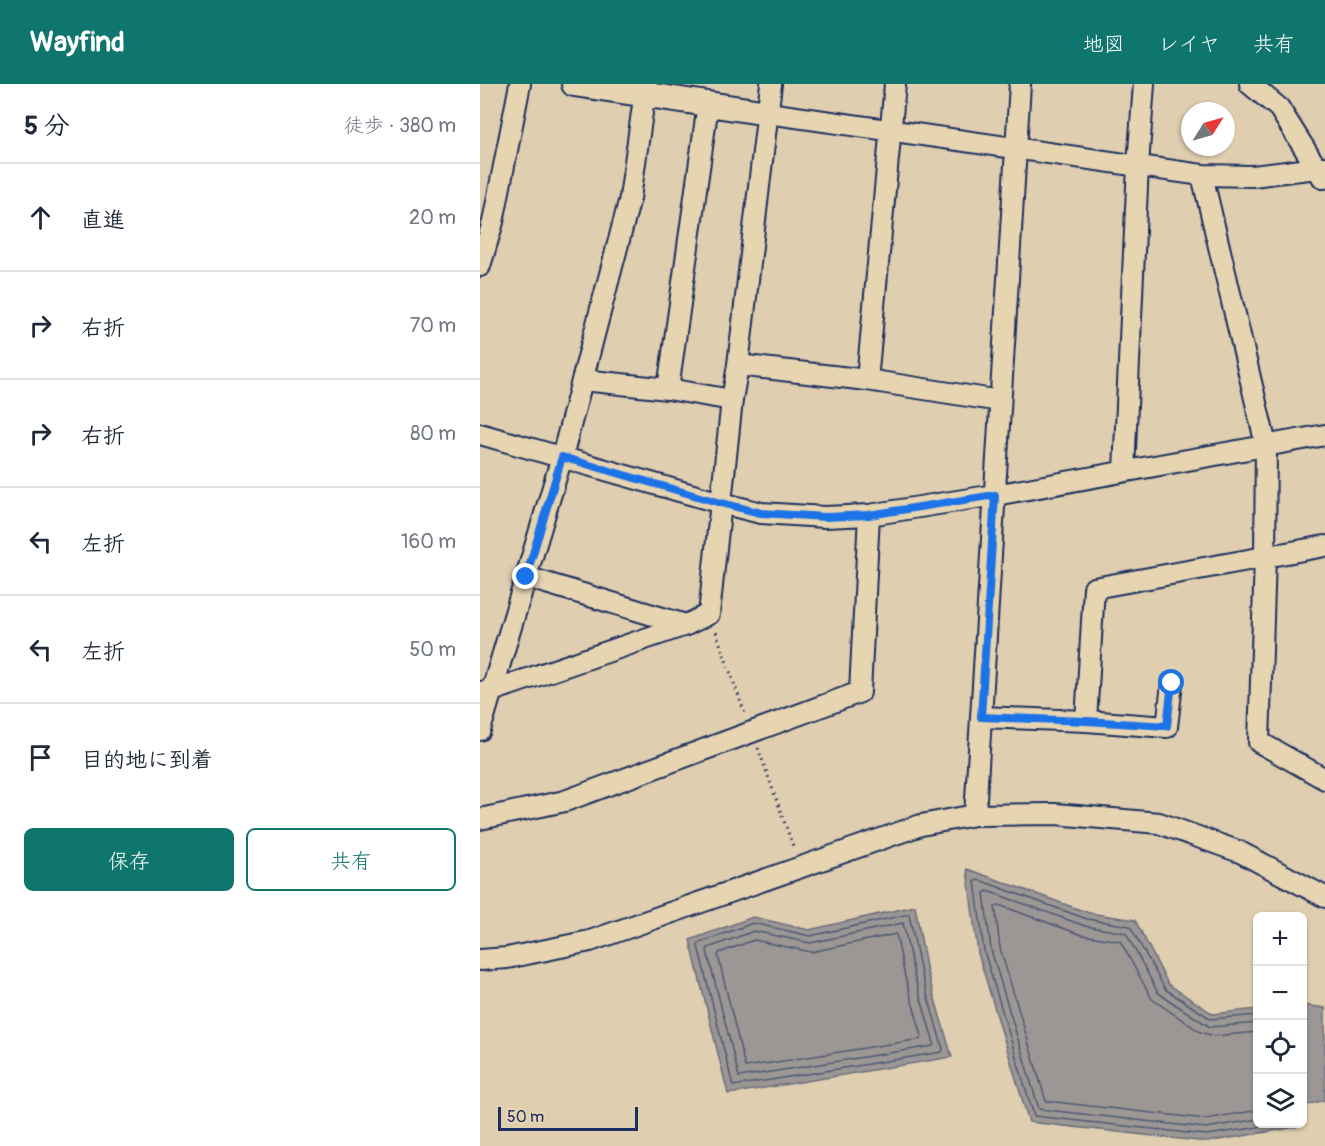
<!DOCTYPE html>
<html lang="ja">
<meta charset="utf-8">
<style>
body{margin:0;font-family:Pangolin,"Klee One",sans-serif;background:#f2f2f3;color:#1f2937}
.controls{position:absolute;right:18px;bottom:18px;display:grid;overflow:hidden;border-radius:9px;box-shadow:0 2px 4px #0004}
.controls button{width:54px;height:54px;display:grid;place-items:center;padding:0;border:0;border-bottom:2px solid #e0e1e3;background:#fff;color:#1f2937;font:30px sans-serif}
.compass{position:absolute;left:701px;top:18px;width:54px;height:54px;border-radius:50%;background:#fff;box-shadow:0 2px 4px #0004;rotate:53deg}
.scale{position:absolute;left:18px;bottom:15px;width:140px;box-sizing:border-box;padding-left:6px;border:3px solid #1b2f5e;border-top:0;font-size:16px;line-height:21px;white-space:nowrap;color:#1b2f5e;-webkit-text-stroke:4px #e7d5b2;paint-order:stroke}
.stop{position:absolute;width:18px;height:18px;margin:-14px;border:4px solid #1a73e8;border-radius:50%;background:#fff}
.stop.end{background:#1a73e8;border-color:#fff;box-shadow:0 2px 6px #0008}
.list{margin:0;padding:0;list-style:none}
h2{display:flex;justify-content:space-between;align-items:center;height:78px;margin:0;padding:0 24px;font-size:26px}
h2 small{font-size:20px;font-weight:400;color:#747a83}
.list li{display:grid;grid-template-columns:39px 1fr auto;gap:18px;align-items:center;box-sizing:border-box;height:108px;padding:0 24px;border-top:2px solid #e0e1e3}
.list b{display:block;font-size:22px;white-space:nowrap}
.list em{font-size:20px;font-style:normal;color:#747a83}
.actions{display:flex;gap:12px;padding:18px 24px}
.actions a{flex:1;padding:14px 0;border:2px solid #0f766e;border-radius:9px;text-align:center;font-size:21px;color:#0f766e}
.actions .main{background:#0f766e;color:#fff}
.icon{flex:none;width:33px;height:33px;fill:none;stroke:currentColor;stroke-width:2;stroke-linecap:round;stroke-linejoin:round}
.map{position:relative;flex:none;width:845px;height:1062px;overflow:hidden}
header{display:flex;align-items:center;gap:36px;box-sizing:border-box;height:84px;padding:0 30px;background:#0f766e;color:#fff}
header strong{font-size:28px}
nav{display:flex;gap:33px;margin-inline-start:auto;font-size:21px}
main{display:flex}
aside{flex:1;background:#fff}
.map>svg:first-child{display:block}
.water{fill:#9c9794;stroke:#686d7e;stroke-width:1.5}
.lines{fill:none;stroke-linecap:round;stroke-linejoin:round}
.shore{stroke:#4f5974;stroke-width:1.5}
.minor-casing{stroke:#1b2f5e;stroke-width:24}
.tertiary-casing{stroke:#1b2f5e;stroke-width:28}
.path{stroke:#1b2f5e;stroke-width:3;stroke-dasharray:1.5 4.5;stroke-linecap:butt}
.minor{stroke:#e7d5b2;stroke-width:20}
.tertiary{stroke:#e7d5b2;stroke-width:24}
.route{stroke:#1a73e8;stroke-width:8}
</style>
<header>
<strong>Wayfind</strong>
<nav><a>地図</a><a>レイヤ</a><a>共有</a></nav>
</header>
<main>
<aside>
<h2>5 分<small>徒歩 · 380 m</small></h2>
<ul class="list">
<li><svg class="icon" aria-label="ahead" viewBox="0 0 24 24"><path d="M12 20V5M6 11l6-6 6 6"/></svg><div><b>直進</b></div><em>20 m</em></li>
<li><svg class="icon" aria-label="right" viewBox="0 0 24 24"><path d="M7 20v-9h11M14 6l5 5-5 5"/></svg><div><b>右折</b></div><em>70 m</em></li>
<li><svg class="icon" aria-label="right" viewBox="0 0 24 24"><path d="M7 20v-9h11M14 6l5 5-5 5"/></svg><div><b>右折</b></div><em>80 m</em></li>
<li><svg class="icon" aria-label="left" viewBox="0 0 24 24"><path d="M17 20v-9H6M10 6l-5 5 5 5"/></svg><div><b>左折</b></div><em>160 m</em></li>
<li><svg class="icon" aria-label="left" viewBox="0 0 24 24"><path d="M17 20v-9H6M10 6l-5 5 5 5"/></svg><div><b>左折</b></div><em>50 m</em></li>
<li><svg class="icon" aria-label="arrive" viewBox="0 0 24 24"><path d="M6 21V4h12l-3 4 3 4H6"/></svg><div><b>目的地に到着</b></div></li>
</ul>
<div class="actions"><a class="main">保存</a><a>共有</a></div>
</aside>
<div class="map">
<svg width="845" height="1062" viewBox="0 0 845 1062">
<rect width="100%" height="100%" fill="#dfceaf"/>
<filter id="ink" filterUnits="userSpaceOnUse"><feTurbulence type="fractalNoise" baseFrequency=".0167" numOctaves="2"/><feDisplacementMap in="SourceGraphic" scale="12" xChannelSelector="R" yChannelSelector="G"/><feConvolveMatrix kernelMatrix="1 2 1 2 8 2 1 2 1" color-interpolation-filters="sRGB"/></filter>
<g filter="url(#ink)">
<!-- water -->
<g class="water">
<path d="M487,785L609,829L655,836L688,900L733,930L777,925L778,1040H817L816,1043L727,1058L549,1038L498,869Z"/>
<path d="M435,822L447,888L472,973L248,1010L210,856L273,833L329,846Z"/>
<path d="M823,921L845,924V1016L823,1022Z"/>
</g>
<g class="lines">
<!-- shore -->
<g class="shore">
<path d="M429,830L441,889L463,965L462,968L253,1002L218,862L219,859L273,839L330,852Z"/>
<path d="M423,839L434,891L454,959L453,962L259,993L227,867L228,864L274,847L330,859Z"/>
<path d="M416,850L425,893L442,952L441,955L265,983L238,872L239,869L274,856L331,868Z"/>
<path d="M778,931L731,935L685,905L650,842L607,835L499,796L495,797L504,867L554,1032L727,1051L799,1040"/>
<path d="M778,939L730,943L681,911L677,907L646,849L605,842L508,807L504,809L511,866L559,1025L726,1044L778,1035"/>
<path d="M778,948L734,952L720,948L672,915L640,857L602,851L519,821L515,822L520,864L566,1017L726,1035L778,1026"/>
</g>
<!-- minor casing -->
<g class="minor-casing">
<g id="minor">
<path d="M770,0L799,24L843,94"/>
<path d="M288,29L722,91L773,92L845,83"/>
<path d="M722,91L786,361L785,473L779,658L845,695"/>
<path d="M0,182L13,138L40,0"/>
<path d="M258,281L387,296L520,317"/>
<path d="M103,296L188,305L252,316"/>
<path d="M387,296L415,0"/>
<path d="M188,305L228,20"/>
<path d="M0,350L241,419L281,429L345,433L389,431L515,411L845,351"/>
<path d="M644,387L658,81L664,0"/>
<path d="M46,493L206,541"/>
<path d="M0,608L12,607L206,541L229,530L252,316L258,281L291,0"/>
<path d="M501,633L606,637L687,643L692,599"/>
<path d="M606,637L614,504L845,462"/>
<path d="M0,646L82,373L150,114L166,0"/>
<path d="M495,731L540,0"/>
<path d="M0,735L85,717L380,608L389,431"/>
<path d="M0,876L27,874L110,857L441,741L495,731L575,730L679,739L760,768L845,813"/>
</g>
</g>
<!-- tertiary casing -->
<g class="tertiary-casing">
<path id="tertiary" d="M94,0L288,29"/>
</g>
<!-- path -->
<g class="path">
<path d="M236,548L265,630"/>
<path d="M278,664L314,765"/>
</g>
<!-- minor -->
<use href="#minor" class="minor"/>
<!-- tertiary -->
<use href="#tertiary" class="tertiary"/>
</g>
</g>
<g class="lines" filter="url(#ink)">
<!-- route -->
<path class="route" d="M46,493L82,373L241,419L281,429L345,433L389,431L515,411L501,633L606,637L687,642L692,599"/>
</g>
</svg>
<div class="controls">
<button>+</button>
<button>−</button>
<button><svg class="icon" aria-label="locate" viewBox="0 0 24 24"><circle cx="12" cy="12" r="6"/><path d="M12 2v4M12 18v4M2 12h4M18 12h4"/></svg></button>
<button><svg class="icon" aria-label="layers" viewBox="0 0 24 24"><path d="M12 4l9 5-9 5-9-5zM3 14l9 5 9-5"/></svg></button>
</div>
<svg class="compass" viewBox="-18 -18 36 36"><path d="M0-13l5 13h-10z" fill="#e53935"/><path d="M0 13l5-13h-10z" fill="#747a83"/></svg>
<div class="scale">50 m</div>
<div class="stop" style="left:692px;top:599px"></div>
<div class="stop end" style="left:46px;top:493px"></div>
</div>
</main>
